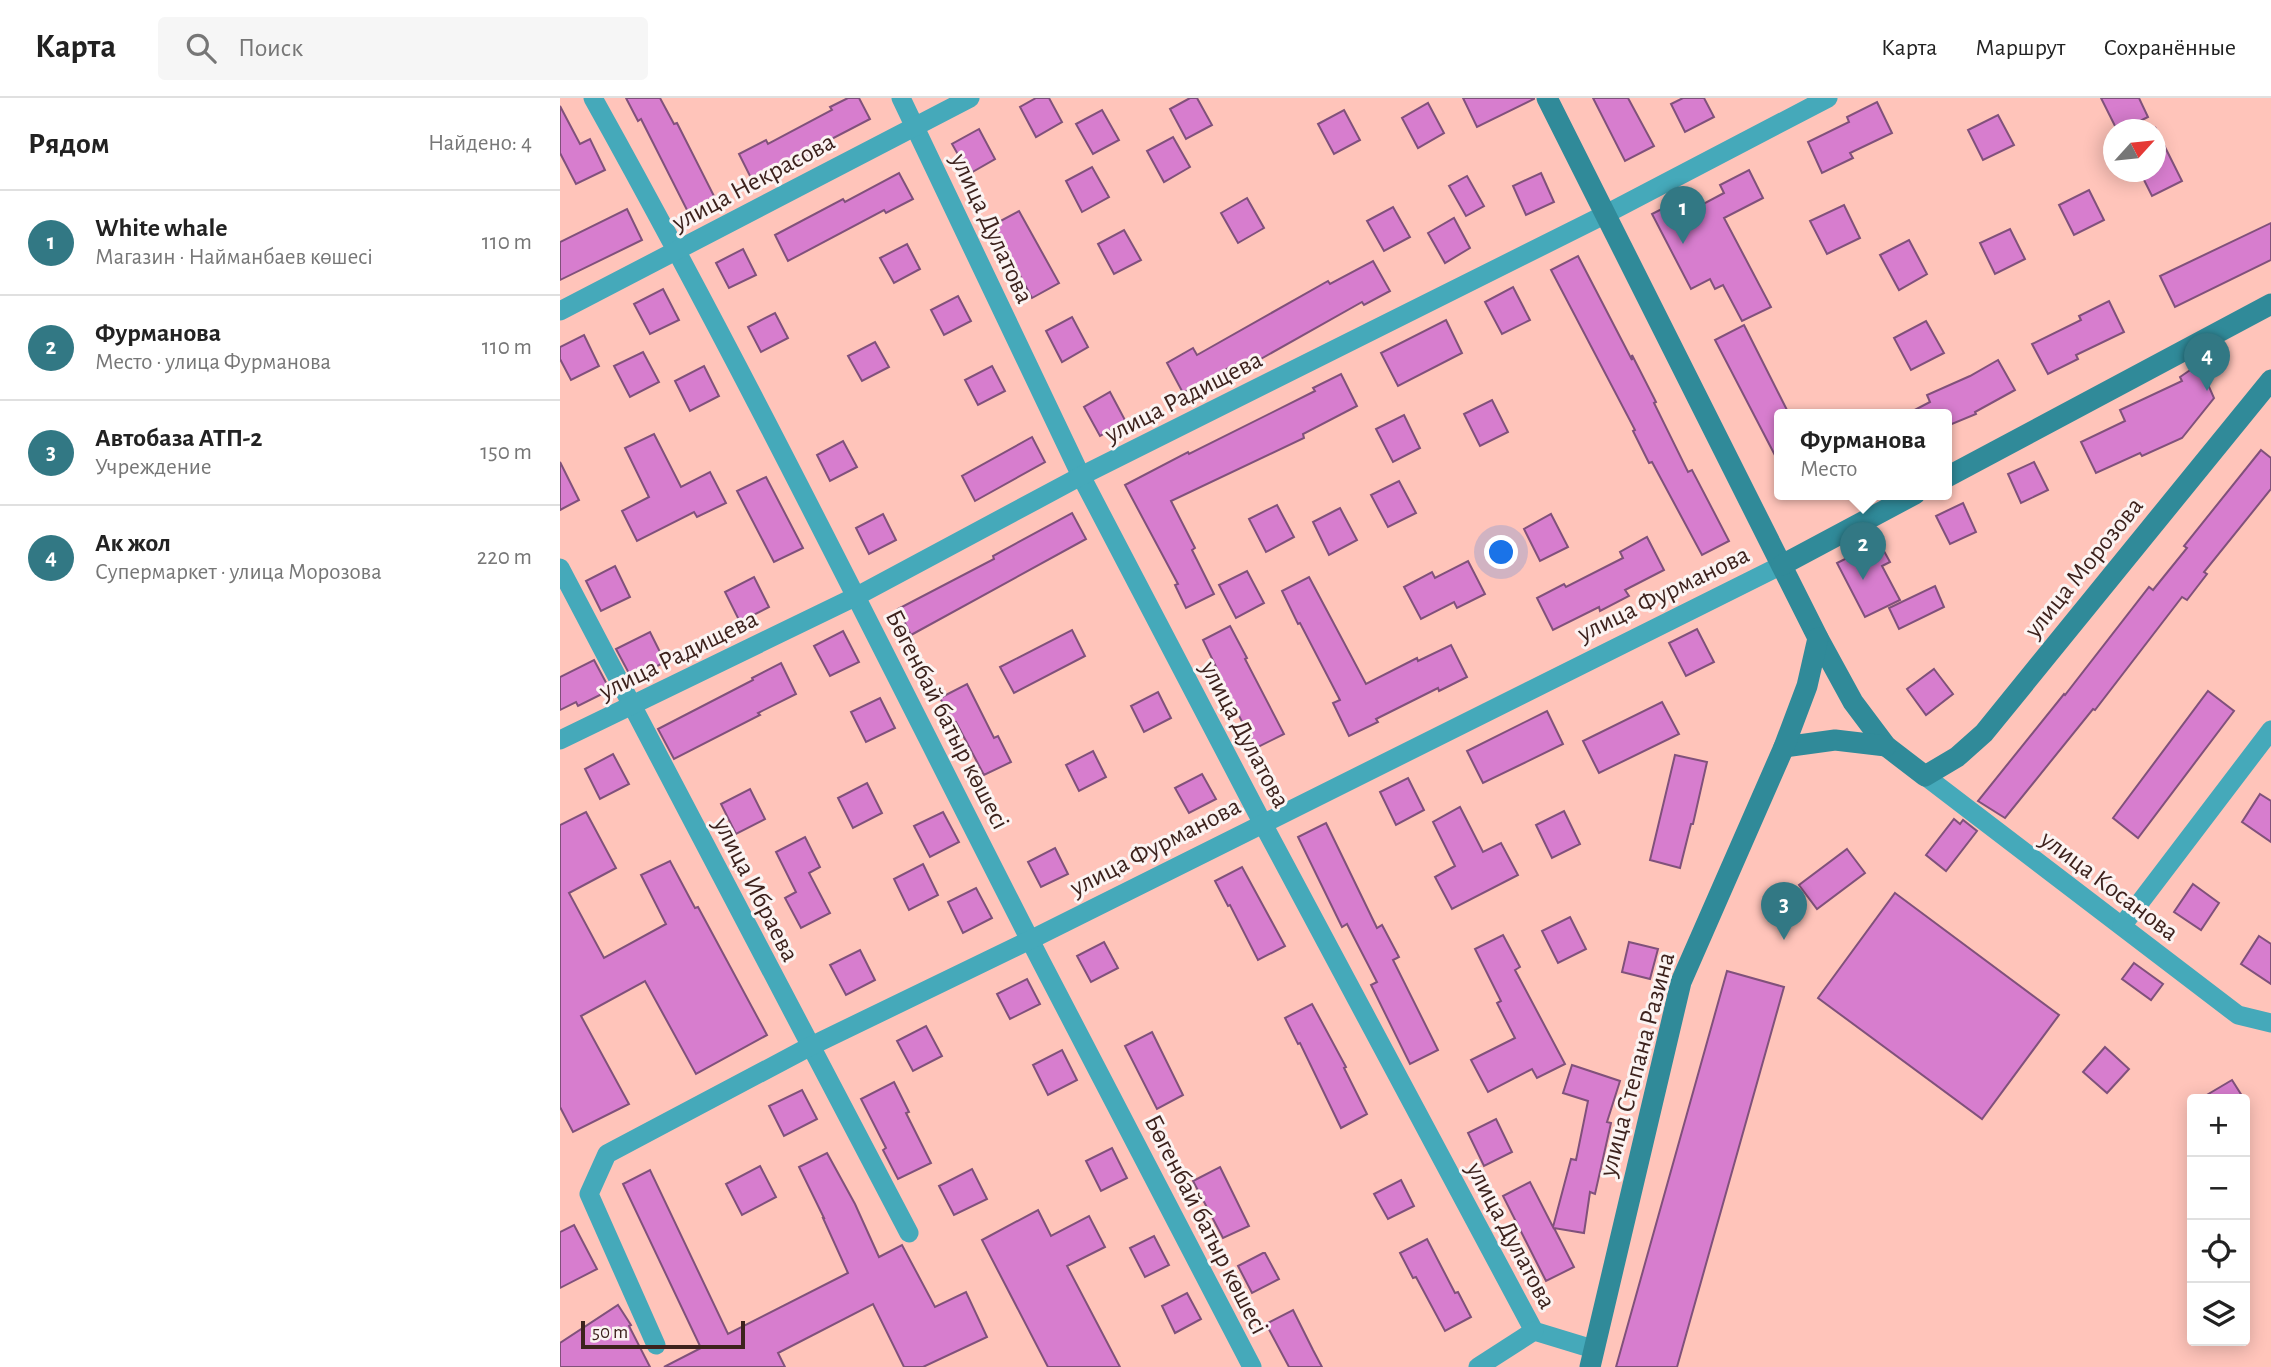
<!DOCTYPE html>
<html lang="ru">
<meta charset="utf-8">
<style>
body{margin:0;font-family:"Alegreya Sans",sans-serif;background:#f6f6f6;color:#222}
.controls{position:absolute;right:21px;bottom:21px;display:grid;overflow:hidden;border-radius:7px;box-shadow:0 4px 18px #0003}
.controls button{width:63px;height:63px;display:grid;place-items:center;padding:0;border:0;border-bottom:2px solid #e0e0e0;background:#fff;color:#222;font:35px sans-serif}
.compass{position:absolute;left:1543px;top:21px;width:63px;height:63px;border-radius:50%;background:#fff;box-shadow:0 4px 18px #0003;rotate:63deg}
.scale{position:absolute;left:21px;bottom:18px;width:164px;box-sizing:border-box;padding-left:7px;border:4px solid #3d221d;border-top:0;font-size:19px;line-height:24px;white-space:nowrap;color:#3d221d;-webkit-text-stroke:5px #fbf3f2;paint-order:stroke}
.you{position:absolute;left:942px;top:455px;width:24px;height:24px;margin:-18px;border:5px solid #fff;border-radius:50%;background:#1a73e8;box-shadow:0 0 0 10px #1a73e833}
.badge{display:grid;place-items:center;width:46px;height:46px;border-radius:50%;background:#327884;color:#fff;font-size:23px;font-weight:700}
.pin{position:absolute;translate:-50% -58px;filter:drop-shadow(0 2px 4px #0008)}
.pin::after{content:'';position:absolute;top:37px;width:24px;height:21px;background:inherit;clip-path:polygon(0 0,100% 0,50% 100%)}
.popup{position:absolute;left:1214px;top:311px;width:178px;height:91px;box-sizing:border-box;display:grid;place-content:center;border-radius:7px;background:#fff;filter:drop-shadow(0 2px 5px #0005);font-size:23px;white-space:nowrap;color:#767676}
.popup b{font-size:26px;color:#222}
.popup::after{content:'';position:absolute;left:50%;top:100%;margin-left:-14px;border:14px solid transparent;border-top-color:#fff}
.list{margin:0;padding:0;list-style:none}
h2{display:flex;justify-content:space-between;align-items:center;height:91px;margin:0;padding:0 28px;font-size:30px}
h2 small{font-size:23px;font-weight:400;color:#767676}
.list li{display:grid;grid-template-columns:46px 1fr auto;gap:21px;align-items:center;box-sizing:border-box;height:105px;padding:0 28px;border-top:2px solid #e0e0e0}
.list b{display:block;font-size:26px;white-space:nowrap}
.list p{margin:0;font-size:23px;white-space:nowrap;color:#767676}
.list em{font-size:23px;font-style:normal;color:#767676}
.icon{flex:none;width:38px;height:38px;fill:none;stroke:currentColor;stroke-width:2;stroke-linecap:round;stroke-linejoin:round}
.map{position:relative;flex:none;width:1711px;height:1269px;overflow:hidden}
header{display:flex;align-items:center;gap:42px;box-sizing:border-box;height:98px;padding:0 35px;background:#fff;border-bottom:2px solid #e0e0e0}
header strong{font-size:33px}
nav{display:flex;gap:38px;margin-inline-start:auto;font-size:24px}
.search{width:490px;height:63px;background:#f6f6f6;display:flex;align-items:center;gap:18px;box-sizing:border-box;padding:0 24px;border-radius:7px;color:#767676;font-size:26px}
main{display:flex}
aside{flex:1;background:#fff}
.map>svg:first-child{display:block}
.building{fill:#d77dce;stroke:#80517b;stroke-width:2}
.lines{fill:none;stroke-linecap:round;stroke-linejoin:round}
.street{stroke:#45a9ba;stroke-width:19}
.secondary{stroke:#308a99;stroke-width:21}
.labels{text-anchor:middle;stroke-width:6;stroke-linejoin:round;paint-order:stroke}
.street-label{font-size:26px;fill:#3d221d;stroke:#fbf3f2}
</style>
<header>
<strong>Карта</strong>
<div class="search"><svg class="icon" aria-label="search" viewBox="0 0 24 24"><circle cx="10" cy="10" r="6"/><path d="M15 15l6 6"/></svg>Поиск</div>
<nav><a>Карта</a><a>Маршрут</a><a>Сохранённые</a></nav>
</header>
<main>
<aside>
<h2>Рядом<small>Найдено: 4</small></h2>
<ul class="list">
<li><span class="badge">1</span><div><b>White whale</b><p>Магазин · Найманбаев көшесі</p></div><em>110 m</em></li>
<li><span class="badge">2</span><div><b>Фурманова</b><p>Место · улица Фурманова</p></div><em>110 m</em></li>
<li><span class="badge">3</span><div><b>Автобаза АТП-2</b><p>Учреждение</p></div><em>150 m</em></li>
<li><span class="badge">4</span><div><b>Ак жол</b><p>Супермаркет · улица Морозова</p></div><em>220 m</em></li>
</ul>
</aside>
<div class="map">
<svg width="1711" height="1269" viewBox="0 0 1711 1269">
<rect width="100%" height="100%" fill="#ffc4ba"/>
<!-- building -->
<g class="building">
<path d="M66,0H100L114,26L117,25L156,102L129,116L81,21L78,23Z"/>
<path d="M288,0H299L310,21L256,49L257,52L231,66L229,62L192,82L179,56L206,42L208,46L272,12L270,9Z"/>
<path d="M476,0H489L502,24L476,39L460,9Z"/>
<path d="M630,0H637L652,27L626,41L610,11Z"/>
<path d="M903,0H974V1L917,29Z"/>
<path d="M1033,0H1068L1094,48L1065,63Z"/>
<path d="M1123,0H1144L1154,19L1125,34L1111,6Z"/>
<path d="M1541,0H1579L1588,19L1562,32H1557Z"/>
<path d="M1317,4L1332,35L1290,55L1293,60L1262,75L1248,44L1289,24L1287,19Z"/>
<path d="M868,5L884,35L858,50L842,20Z"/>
<path d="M0,8L20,46L30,41L45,72L16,86L0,55Z"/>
<path d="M542,12L559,42L533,56L516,26Z"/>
<path d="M784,12L800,42L774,56L758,26Z"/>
<path d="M1438,17L1454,47L1423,62L1408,32Z"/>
<path d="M1595,29L1622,83L1592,98L1580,74H1595Z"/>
<path d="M419,31L435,61L409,76L392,46Z"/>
<path d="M613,39L630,69L604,84L587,53Z"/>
<path d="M532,69L549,99L522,114L506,83Z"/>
<path d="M1189,72L1203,100L1164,120L1211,209L1182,223L1163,187L1155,191L1150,181L1131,191L1092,116L1127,98L1134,111L1164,95L1160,87Z"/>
<path d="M339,75L353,101L326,115L324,112L228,163L215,137L283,101L285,104Z"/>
<path d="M981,75L994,104L966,117L953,88Z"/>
<path d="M907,78L924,108L906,118L889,88Z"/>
<path d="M1529,92L1544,122L1514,137L1499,107Z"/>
<path d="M687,100L704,130L678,145L661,115Z"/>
<path d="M1284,107L1300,140L1267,156L1250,123Z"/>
<path d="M833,109L850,139L824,153L807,123Z"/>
<path d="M67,111L82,142L0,182V144Z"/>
<path d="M459,113L499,185L472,200L433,127Z"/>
<path d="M894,120L910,150L885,165L868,135Z"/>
<path d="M1711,125V162L1615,209L1600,178Z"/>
<path d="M1450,131L1465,161L1435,176L1420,145Z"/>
<path d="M564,132L581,162L554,176L538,146Z"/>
<path d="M1349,142L1367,176L1339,192L1320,157Z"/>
<path d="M347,146L360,171L334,185L320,160Z"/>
<path d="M183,151L196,177L169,190L156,165Z"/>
<path d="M1018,158L1072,262V257L1096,304L1094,305L1128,374L1132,372L1169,443L1142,457L1092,364L1089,365L1073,333L1075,332L991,172Z"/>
<path d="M813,163L830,193L804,207L802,204L674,276L670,269L623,295L607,265L633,250L637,257L768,183L770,186Z"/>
<path d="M953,189L970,222L942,236L925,204Z"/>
<path d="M103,191L119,222L90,236L74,206Z"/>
<path d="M398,198L411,223L384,237L371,212Z"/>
<path d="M1549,203L1564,234L1516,257L1518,261L1488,276L1472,246L1521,222L1519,218Z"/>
<path d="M215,215L228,240L201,254L188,229Z"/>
<path d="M512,219L528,249L502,264L486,233Z"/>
<path d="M886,222L902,255L838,288L821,255Z"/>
<path d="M1366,223L1384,255L1351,272L1334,240Z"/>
<path d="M1184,227L1229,316H1219V365L1155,242Z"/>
<path d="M24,237L39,268L11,282L0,261V249Z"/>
<path d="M315,244L329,269L302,283L288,258Z"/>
<path d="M83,254L99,284L70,299L54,268Z"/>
<path d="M1438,262L1455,292L1415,314L1416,316L1387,328V316H1347L1370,304L1367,297L1410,278Z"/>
<path d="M1639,266L1654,300L1622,340L1582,358L1580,355L1536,375L1521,344L1565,323L1560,312L1622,283L1620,279Z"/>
<path d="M144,268L159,298L130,313L115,283Z"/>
<path d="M432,268L445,293L418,307L405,282Z"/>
<path d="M781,276L797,308L743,336L744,340L611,403L635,450L632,452L654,496L626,510L615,487L618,486L565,387L628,354L629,356L755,293L753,290Z"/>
<path d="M550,294L566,324L540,338L524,309Z"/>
<path d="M932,302L948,334L920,348L904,316Z"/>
<path d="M844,317L860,350L833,364L816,331Z"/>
<path d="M94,336L121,389L150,374L166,405L137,419L134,414L77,443L62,413L89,399L65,350Z"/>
<path d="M472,339L485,364L415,403L402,378Z"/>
<path d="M283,343L297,369L270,383L257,357Z"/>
<path d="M1701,352L1711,360V391L1644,474L1647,476L1627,502L1622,499L1535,612L1533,611L1445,720L1418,703L1504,596L1505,597L1589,489L1593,492L1627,450L1624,448Z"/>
<path d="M0,364L19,402L0,412Z"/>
<path d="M1474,364L1488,392L1461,405L1448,376Z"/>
<path d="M206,379L243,450L214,464L177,393Z"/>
<path d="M839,383L856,415L828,429L811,397Z"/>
<path d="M1403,405L1416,434L1390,446L1376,418Z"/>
<path d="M717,407L734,439L706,454L689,421Z"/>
<path d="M780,410L797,442L769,457L753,424Z"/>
<path d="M512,415L526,441L351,537L338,511L434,461L433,458Z"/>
<path d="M323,416L336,442L309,456L296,430Z"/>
<path d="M991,416L1008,449L980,463L964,431Z"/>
<path d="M1087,439L1104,472L1065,492L1069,498L1040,513L1039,509L993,532L977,500L1004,486L1006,489L1063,460L1060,454Z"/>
<path d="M1319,444L1330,464L1322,468L1340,502L1305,519L1277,465Z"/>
<path d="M908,463L925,496L897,510L894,504L861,521L844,489L872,474L875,480Z"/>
<path d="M55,468L70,499L41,513L26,483Z"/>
<path d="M687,473L704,505L676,520L659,487Z"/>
<path d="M194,479L209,509L180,524L165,494Z"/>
<path d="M749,479L806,586L857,560L858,563L891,547L907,579L879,593L878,590L816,621L818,624L789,638L773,605L780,602L740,525L738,526L722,493Z"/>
<path d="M1375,488L1384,509L1339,531L1329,510Z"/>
<path d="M670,528L687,560L685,561L724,636L696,650L660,582L662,581L643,542Z"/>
<path d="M1137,531L1154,564L1126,578L1109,545Z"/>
<path d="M512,532L525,558L454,595L440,569Z"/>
<path d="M283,533L299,564L270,578L254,548Z"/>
<path d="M90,534L105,564L72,581L56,551Z"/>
<path d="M34,562L50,592L18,608L16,604L0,612V579Z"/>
<path d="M221,565L236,596L198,615L200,617L114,661L98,631L193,582L192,580Z"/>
<path d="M1374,571L1393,596L1366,617L1347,591Z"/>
<path d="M407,586L434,640L438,638L451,664L424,677L396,624L394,625L380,600Z"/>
<path d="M1648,593L1674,613L1578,740L1553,720Z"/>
<path d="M598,594L611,620L584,634L571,608Z"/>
<path d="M320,600L335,630L306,644L291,614Z"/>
<path d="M1102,604L1119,636L1039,675L1023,643Z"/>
<path d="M987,613L1003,646L923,685L907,653Z"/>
<path d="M533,653L546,679L519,693L506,667Z"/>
<path d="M53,656L69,686L40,701L25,671Z"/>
<path d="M1115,657L1147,664L1133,726H1131L1120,770L1090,762Z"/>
<path d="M642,676L656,701L629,715L615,690Z"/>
<path d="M848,680L864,712L836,727L820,694Z"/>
<path d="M307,685L322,715L293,730L278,700Z"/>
<path d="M190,691L205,721L176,736L161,706Z"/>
<path d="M1700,696L1711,703V744L1682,724Z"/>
<path d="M900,709L923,754L941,745L958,777L892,811L875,779L895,768L873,724Z"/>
<path d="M1004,713L1020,746L992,760L976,727Z"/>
<path d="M26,714L56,770L9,795L44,860L106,826L81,777L110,763L135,810L138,809L207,937L136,976L85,883L21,918L69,1006L13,1034L0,1009V727Z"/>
<path d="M383,714L399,744L370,759L354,728Z"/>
<path d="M1394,721L1400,726L1403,722L1417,733L1386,773L1366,757Z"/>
<path d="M766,725L817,830L822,827L839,859L833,862L878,952L850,966L811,887L817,884L787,826L782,829L738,739Z"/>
<path d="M245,739L260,769L249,775L270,815L241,830L225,800L236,794L216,754Z"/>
<path d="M495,750L508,776L481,789L468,764Z"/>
<path d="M1287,751L1305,775L1257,811L1239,787Z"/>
<path d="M363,766L378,797L349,812L334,781Z"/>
<path d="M682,769L725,848L698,862L670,807L668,808L655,783Z"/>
<path d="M1633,786L1659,805L1641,832L1614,814Z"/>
<path d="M416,790L432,820L403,835L388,804Z"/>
<path d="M1335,795L1499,917L1422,1021L1258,900Z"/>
<path d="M1010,819L1026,851L998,865L982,833Z"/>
<path d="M943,837L960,869L955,872L1005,966L977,980L972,971L928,994L911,962L955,940L937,905L941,903L915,851Z"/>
<path d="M1699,838L1711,846V886L1681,866Z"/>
<path d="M544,844L558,870L531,884L517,858Z"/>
<path d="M1069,844L1098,851L1090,881L1062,874Z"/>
<path d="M300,852L315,882L286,897L270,867Z"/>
<path d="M1574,865L1603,886L1591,902L1562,881Z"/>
<path d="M1167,873L1224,889L1117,1269H1056Z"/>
<path d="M467,881L480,906L450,921L437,896Z"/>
<path d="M752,906L786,969L784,970L807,1016L781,1030L740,945L738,946L725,920Z"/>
<path d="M366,928L382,958L353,973L337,943Z"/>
<path d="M592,934L623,997L597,1011L565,948Z"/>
<path d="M1545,949L1569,971L1547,995L1523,974Z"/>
<path d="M502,952L517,982L488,997L473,967Z"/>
<path d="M1012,967L1060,983L1047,1024L1051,1025L1035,1096L1030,1094L1024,1135L994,1130L1014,1169L986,1183L943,1098L970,1084L993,1129L1011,1061L1016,1062L1028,1003L1003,995Z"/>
<path d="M1672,982L1684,1001H1640Z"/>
<path d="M334,984L349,1014L346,1015L371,1065L338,1081L323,1052L326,1050L301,1001Z"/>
<path d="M242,992L257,1021L224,1038L209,1008Z"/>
<path d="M936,1021L952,1054L924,1068L908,1035Z"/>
<path d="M552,1050L567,1080L541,1093L526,1063Z"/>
<path d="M267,1055L295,1106L319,1159L342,1147L375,1209L406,1194L427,1239L363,1269H344L313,1206L218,1255L225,1269H104L141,1250L63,1086L90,1072L168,1236L288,1175L263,1120H264L239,1069Z"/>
<path d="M200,1068L216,1099L182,1117L166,1086Z"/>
<path d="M660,1069L689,1128L663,1140L633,1083Z"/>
<path d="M412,1071L427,1101L394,1117L379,1088Z"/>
<path d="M841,1082L854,1108L828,1121L814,1096Z"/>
<path d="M478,1112L491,1138L529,1118L545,1149L507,1168L560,1269H488L422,1142Z"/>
<path d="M14,1127L37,1171L0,1190V1134Z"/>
<path d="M594,1138L609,1167L585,1179L570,1150Z"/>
<path d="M867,1141L895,1195L898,1194L911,1219L885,1233L856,1179L853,1180L840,1155Z"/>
<path d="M703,1155H705L719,1181L692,1195L678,1168Z"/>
<path d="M627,1195L641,1221L615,1235L602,1208Z"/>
<path d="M58,1207L71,1227L69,1228L90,1269H0V1245Z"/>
<path d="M733,1212L753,1252L762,1269H729L706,1226Z"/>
</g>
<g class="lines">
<!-- street -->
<g class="street">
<path d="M33,0C187,276 326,560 470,842C543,985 618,1127 692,1269"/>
<path d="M341,0L521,378L703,726L974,1233L1033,1251"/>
<path d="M0,213L410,0"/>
<path d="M0,470L349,1135"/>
<path d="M0,642L297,498L521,378L1046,116L1268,0"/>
<path d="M1365,678L1678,917L1711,925"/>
<path d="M1562,828L1711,632"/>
<path d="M96,1247L29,1096L47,1056L249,949L470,842L1222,467"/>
<path d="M918,1269L974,1233"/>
</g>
<!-- secondary -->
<g class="secondary">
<path d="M987,0L1258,540L1293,604L1326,648L1365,678L1397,659L1424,635L1711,282"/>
<path d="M1387,379L1711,206"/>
<path d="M1222,467L1355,396"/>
<path d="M1224,649L1275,642L1326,648"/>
<path d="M1030,1269L1121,884L1224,649L1247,588L1258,540"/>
</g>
</g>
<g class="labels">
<!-- street labels -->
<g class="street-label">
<text transform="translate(193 83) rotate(-28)" y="9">улица Некрасова</text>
<text transform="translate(433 130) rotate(65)" y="9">улица Дулатова</text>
<text transform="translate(623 298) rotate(-27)" y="9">улица Радищева</text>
<text transform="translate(1523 469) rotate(-51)" y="9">улица Морозова</text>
<text transform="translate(1103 495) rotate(-26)" y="9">улица Фурманова</text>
<text transform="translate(118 556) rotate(-26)" y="9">улица Радищева</text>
<text transform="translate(388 621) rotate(63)" y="9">Бөгенбай батыр көшесі</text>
<text transform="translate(686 636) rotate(62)" y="9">улица Дулатова</text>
<text transform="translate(595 748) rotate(-27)" y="9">улица Фурманова</text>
<text transform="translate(1550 787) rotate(37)" y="9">улица Косанова</text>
<text transform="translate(197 791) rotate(63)" y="9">улица Ибраева</text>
<text transform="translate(1076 966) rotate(-75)" y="9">улица Степана Разина</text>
<text transform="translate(647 1126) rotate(63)" y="9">Бөгенбай батыр көшесі</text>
<text transform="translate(952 1137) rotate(62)" y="9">улица Дулатова</text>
</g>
</g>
</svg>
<div class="controls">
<button>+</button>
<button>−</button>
<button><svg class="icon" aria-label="locate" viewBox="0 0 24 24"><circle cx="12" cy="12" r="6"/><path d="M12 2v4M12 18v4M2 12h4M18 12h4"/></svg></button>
<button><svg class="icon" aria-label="layers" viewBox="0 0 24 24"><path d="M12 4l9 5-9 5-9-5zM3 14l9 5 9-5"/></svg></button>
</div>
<svg class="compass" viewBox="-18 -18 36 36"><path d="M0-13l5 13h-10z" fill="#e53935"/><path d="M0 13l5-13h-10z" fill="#767676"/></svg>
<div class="scale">50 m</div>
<div class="you"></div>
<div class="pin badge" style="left:1123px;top:146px">1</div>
<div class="pin badge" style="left:1303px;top:482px">2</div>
<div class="popup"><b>Фурманова</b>Место</div>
<div class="pin badge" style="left:1224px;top:842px">3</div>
<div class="pin badge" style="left:1647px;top:293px">4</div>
</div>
</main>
